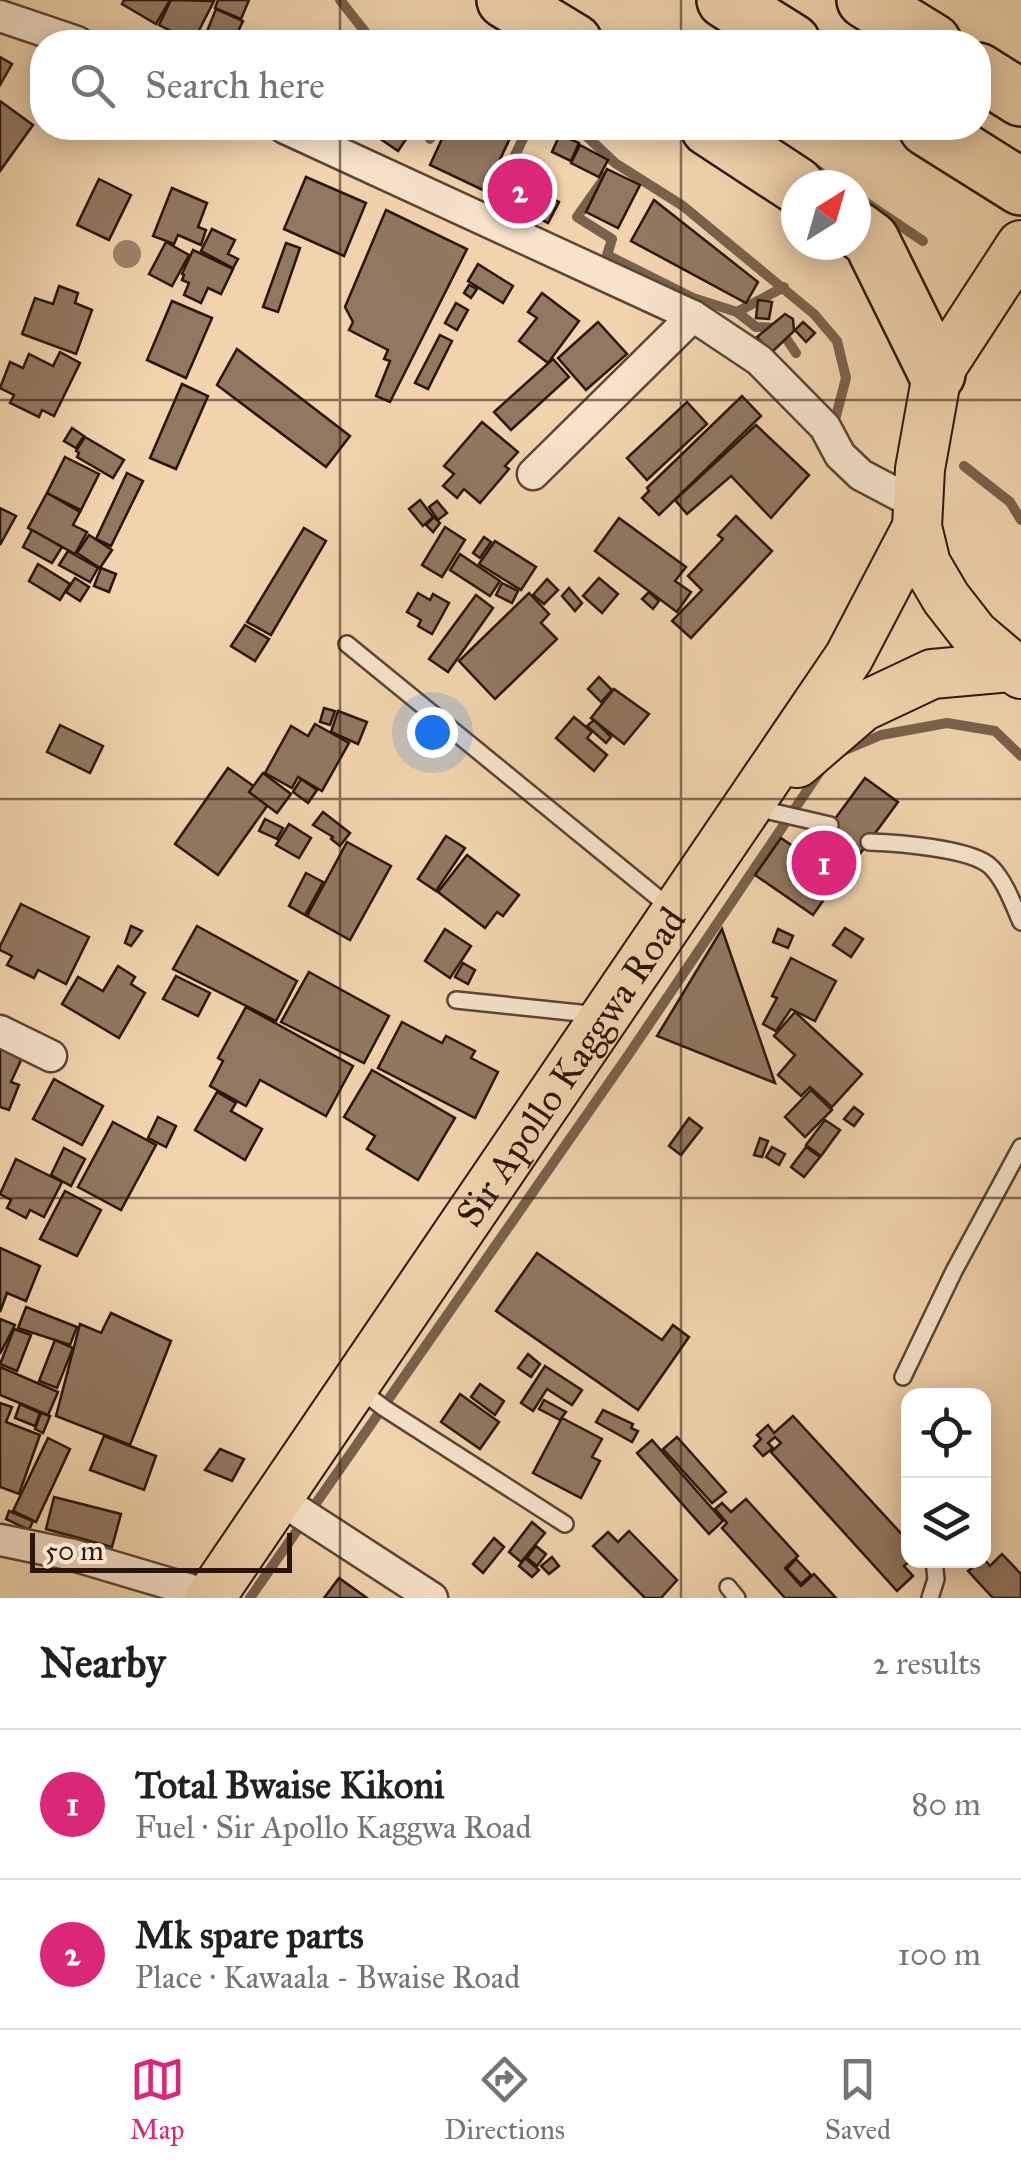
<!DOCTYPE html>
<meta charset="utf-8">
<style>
body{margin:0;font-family:"IM FELL Great Primer",serif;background:#f2f2f2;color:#202124}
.controls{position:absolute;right:30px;bottom:30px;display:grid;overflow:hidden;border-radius:20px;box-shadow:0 5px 25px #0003}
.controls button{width:90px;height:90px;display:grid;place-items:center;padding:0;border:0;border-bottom:2px solid #e0e0e0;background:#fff;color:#202124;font:50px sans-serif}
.compass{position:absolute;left:781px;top:170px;width:90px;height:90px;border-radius:50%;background:#fff;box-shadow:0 5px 25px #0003;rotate:37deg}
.scale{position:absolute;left:30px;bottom:25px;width:262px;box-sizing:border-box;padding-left:10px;border:5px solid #2b150c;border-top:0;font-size:28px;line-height:35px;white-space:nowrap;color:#2b150c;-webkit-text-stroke:8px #f6e3ca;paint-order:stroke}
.you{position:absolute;left:432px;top:732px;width:35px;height:35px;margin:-25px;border:8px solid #fff;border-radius:50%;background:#1a73e8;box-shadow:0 0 0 15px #1a73e833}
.badge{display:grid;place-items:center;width:65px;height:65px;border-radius:50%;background:#db2777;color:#fff;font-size:32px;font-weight:700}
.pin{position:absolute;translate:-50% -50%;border:5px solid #fff;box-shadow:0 2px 10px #0006}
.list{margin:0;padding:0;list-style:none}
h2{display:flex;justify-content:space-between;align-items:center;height:130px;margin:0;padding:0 40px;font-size:42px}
h2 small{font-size:32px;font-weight:400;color:#757577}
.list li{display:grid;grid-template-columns:65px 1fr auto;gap:30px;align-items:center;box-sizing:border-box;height:150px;padding:0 40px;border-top:2px solid #e0e0e0}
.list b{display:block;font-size:38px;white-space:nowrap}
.list p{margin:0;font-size:32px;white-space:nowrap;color:#757577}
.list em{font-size:32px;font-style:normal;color:#757577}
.icon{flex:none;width:55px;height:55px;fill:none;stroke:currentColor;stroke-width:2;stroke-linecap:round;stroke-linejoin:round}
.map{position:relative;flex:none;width:1021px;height:1598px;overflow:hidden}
.search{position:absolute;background:#fff;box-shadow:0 5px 25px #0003;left:30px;right:30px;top:30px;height:110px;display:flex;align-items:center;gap:25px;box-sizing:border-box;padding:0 35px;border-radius:40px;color:#757577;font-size:38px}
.sheet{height:430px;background:#fff}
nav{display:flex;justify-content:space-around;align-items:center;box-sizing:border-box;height:140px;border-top:2px solid #e0e0e0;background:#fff;font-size:28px;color:#757577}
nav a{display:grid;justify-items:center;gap:5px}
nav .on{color:#db2777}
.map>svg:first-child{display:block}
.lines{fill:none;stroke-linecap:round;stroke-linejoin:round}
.stream{stroke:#7a614c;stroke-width:10}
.building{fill:#927860;stroke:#2b150c;stroke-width:2.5}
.service-casing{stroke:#5c4534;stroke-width:20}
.minor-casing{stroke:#5c4534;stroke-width:35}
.primary-casing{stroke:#2b150c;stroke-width:52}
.motorway-casing{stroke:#2b150c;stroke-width:60}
.service{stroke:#f6e3ca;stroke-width:15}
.minor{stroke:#f6e3ca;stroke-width:30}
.primary{stroke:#f1d4ad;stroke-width:48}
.motorway{stroke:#f1d4ad;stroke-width:55}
.tree{fill:#9f856a}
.grid{fill:none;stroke:#2b150c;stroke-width:2.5;stroke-opacity:0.55}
.labels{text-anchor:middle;stroke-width:8;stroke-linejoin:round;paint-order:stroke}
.street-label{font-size:38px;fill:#2b150c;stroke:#f6e3ca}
</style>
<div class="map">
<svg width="1021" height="1598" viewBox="0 0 1021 1598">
<rect width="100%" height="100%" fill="#f1d4ad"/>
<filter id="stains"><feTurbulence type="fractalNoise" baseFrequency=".002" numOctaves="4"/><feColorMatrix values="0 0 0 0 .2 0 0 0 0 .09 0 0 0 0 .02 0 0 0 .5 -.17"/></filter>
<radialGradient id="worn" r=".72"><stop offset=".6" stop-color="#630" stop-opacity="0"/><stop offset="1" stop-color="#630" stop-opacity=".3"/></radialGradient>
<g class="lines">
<!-- stream -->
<g class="stream">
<path d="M340,0L370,38L381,42"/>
<path d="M592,30L612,42"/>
<path d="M428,128L430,139"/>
<path d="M578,128L615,163L683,206L814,314L837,341L846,378L836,416"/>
<path d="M811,166L839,185"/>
<path d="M606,176L577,217L612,239L607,255L693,298L737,312L784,287"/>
<path d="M856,196L923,241"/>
<path d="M490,208L528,128"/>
<path d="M737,312L756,327L779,328L796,353"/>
<path d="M964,466L1010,502L1021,520"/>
<path d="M843,751L881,735L947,723L995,731L1021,756"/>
<path d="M250,1598L629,1054L823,767"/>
</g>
</g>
<!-- building -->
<g class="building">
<path d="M124,0H170L156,24L122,4Z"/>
<path d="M171,0L214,1L193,42L159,25Z"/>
<path d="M218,0H249L241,19L215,8Z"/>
<path d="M216,9L243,21L233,42H210L204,39Z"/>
<path d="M0,57L12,64L0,85Z"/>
<path d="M0,101L33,125L0,171Z"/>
<path d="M358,128H378L372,137Z"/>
<path d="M381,128H398L409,135L398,151L376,136Z"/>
<path d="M447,128H499L512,134L485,191L430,165Z"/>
<path d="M560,134L579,143L571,161L552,152Z"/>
<path d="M580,145L608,160L599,177L571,163Z"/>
<path d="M513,168L531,177L527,185L559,202L548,223L498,196Z"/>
<path d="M607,169L640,185L618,228L586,212Z"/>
<path d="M306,177L366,203L344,256L284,229Z"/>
<path d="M99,179L131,195L109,240L77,225Z"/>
<path d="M172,188L207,203L198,227L206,230L201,245L178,235L174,244L153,236Z"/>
<path d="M654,200L758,282L746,303L631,241Z"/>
<path d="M386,210L467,249L390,402L376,396L390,361L384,359L388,350L349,330L353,322L345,307Z"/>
<path d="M212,229L235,240L228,254L238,259L233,268L201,251Z"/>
<path d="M166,242L189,255L172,286L149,274Z"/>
<path d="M286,243L300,248L278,312L263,307Z"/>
<path d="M193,250L233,269L221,294L208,288L201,303L184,295L189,283L182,280L184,275L182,274Z"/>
<path d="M478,264L513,286L503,303L468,281Z"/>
<path d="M469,285L477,289L471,298L464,293Z"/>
<path d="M59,286L78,293L75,303L92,310L76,354L22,334L35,298L53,304Z"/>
<path d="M542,293L579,321L548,363L519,341L537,318L528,312Z"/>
<path d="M758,300L772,302L769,319L756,318Z"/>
<path d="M172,301L212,318L186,378L147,360Z"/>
<path d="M456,303L468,310L457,330L445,323Z"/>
<path d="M785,314L793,319L794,331L771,353L757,337Z"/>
<path d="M598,322L627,354L586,390L558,358Z"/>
<path d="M803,322L815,333L806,342L795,330Z"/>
<path d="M440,335L452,341L428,389L415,383Z"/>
<path d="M237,349L350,436L326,467L217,385Z"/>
<path d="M60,352L80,363L54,416L42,410L39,417L10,403L14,395L0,388L10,362L23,368L29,354L53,366Z"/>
<path d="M553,359L569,377L511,430L494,412Z"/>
<path d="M182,384L208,396L176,469L150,458Z"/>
<path d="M742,396L761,416L659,515L642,498L649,491L647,488Z"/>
<path d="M687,402L707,424L647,480L627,458Z"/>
<path d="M482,422L518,452L505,466L509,469L480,503L464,489L457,498L443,486L454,474L444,466Z"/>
<path d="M756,425L809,475L771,518L731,476L687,514L675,500Z"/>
<path d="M72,428L84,436L76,448L64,441Z"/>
<path d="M85,437L124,460L113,478L77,457L79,453L76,451Z"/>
<path d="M65,457L99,474L81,510L47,493Z"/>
<path d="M127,473L143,481L111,546L96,539Z"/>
<path d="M47,493L80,512L73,525L87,532L75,554L28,528Z"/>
<path d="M420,500L433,517L423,526L409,509Z"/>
<path d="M437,501L447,513L438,520L429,507Z"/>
<path d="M0,508L16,516L0,545Z"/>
<path d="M736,516L772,551L691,638L672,621L702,590L688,576L723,539L718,535Z"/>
<path d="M434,517L440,523L433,532L426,525Z"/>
<path d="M619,518L686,567L675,581L691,592L677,612L595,551Z"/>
<path d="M445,527L465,540L442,577L422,565Z"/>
<path d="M304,528L326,541L271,635L247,622Z"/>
<path d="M32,530L62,547L52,563L23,547Z"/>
<path d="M89,535L112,550L100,568L77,553Z"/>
<path d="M484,537L491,542L480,558L473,553Z"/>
<path d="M495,541L536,567L521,590L479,564Z"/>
<path d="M68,551L98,568L90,582L59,565Z"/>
<path d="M460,554L500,581L490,596L450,570Z"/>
<path d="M38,564L70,584L60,600L29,581Z"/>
<path d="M101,568L116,574L109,592L94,586Z"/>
<path d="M75,578L89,587L80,601L66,592Z"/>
<path d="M599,578L618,594L602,613L583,596Z"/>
<path d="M547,579L558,590L544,604L533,595Z"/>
<path d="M502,583L518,591L512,603L496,595Z"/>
<path d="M569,588L582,603L575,611L562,596Z"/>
<path d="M649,592L659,601L653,609L642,599Z"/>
<path d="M418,593L430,600L433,594L449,603L432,634L418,626L421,620L407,612Z"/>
<path d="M529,593L549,614L541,623L557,639L495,699L459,661Z"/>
<path d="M476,595L493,608L448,672L429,659Z"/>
<path d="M245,625L269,639L255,661L231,646Z"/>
<path d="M599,677L612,690L601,702L588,689Z"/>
<path d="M614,689L649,714L624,744L591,718Z"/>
<path d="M324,708L335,711L330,725L320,722Z"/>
<path d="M338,711L367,722L358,744L331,732Z"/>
<path d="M574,717L592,732L587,738L607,755L594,771L556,738Z"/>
<path d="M594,720L611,737L606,743L587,726Z"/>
<path d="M315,724L349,743L322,791L298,777L292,788L265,773L291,726L308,736Z"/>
<path d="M60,725L103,746L90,773L47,752Z"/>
<path d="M228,768L272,799L218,875L175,844Z"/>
<path d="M263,773L291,794L277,813L249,792Z"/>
<path d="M865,778L898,802L848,870L815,846Z"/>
<path d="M301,779L317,790L308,803L293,792Z"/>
<path d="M323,812L350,833L340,846L331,839L333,837L313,825Z"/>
<path d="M265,819L283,828L277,839L259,831Z"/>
<path d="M289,824L311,838L299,858L276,845Z"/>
<path d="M446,836L465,848L436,891L418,879Z"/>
<path d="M781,838L839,878L813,915L755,875Z"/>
<path d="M347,842L391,866L350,940L307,916Z"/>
<path d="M467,855L519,895L503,916L497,912L485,928L438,892Z"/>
<path d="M306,873L323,882L305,915L289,906Z"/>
<path d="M21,904L89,937L66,984L38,970L34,978L7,965L12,956L0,950V946Z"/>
<path d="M131,926L142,931L131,946L125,943Z"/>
<path d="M197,926L297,981L276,1021L173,969Z"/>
<path d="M845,928L863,939L851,957L833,945Z"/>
<path d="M445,929L471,946L450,978L425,961Z"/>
<path d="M722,929L775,1083L657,1036Z"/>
<path d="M778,929L793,936L788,948L773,942Z"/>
<path d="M791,958L836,981L815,1021L791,1009L776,1031L763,1024L777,998L772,996Z"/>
<path d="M463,963L475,970L468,984L455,977Z"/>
<path d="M118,966L135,977L131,984L145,993L119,1038L62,1004L78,977L103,991Z"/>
<path d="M309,972L389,1016L364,1063L281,1022Z"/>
<path d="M176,976L210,993L198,1016L163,999Z"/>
<path d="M246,1007L353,1066L326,1116L260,1080L246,1106L210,1086L223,1061L218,1058Z"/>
<path d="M795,1012L862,1074L832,1107L810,1087L801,1096L778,1075L795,1055L774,1036Z"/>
<path d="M402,1022L442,1043L446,1036L475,1051L471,1058L498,1072L475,1118L378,1068Z"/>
<path d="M0,1034L27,1047L11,1082L19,1085L9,1110L0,1107Z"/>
<path d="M372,1070L455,1118L418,1180L367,1149L375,1136L344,1117Z"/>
<path d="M54,1079L103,1106L82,1145L33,1119Z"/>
<path d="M811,1090L832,1110L805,1137L785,1117Z"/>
<path d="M217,1092L236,1103L231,1111L262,1129L245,1160L195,1130Z"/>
<path d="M854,1107L863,1114L854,1126L844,1119Z"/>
<path d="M158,1117L176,1126L166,1147L148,1138Z"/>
<path d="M689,1118L702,1128L681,1155L669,1146Z"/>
<path d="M825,1120L840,1130L821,1156L806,1145Z"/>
<path d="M113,1122L156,1145L121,1210L78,1187Z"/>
<path d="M760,1138L768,1141L762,1157L754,1155Z"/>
<path d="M772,1147L785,1154L779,1165L766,1157Z"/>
<path d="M806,1147L820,1157L804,1177L791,1167Z"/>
<path d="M64,1148L85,1159L71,1186L51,1175Z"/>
<path d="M16,1159L62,1182L44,1217L30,1210L26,1218L7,1208L11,1200L0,1194Z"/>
<path d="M65,1191L101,1210L77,1256L40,1239Z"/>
<path d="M0,1248L40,1266L26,1301L7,1293L0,1312Z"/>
<path d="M537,1253L662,1340L673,1325L689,1337L638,1410L496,1311Z"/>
<path d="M26,1307L77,1327L70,1345L18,1328Z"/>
<path d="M111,1313L171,1341L130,1445L56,1416L80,1324L101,1333Z"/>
<path d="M0,1319L15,1325L0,1354Z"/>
<path d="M14,1329L31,1335L17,1371L0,1364Z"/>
<path d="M55,1340L73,1348L57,1388L39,1381Z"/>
<path d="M528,1354L540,1364L531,1377L518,1368Z"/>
<path d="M545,1366L582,1390L572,1405L547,1389L533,1411L521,1403Z"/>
<path d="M0,1367L58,1392L48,1415L0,1395Z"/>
<path d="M480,1384L504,1401L495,1415L471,1397Z"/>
<path d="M460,1394L499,1422L480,1449L441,1422Z"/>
<path d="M544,1400L566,1412L560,1420L539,1409Z"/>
<path d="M0,1403L12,1407L6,1422L40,1435L19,1494L0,1487Z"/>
<path d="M20,1404L40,1413L35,1426L15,1418Z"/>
<path d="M603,1410L633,1424L631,1428L638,1431L632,1442L596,1422Z"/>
<path d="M41,1413L50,1416L43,1433L35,1429Z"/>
<path d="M793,1416L908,1541L911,1560L904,1566L913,1576L897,1591L771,1452L781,1443L775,1437L768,1443L773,1448L763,1456L754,1446L761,1439L757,1435L768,1425L774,1433Z"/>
<path d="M562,1418L602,1439L592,1457L600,1461L581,1498L533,1473Z"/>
<path d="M104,1436L156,1456L144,1490L90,1470Z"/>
<path d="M677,1437L726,1492L712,1503L663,1449Z"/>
<path d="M48,1438L70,1449L36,1522L13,1511Z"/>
<path d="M652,1440L723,1521L709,1534L637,1453Z"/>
<path d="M220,1449L244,1459L232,1481L205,1470Z"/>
<path d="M54,1497L121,1514L112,1547L46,1529Z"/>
<path d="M746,1499L798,1556L785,1568L801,1586L814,1574L836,1598H785L722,1528L727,1523L715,1509L722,1503L731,1512Z"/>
<path d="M9,1511L33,1521L29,1530L6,1519Z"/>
<path d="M532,1522L545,1533L521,1562L509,1552Z"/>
<path d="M629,1531L677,1580L661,1598H645L593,1546L608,1532L618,1542Z"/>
<path d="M494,1538L504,1547L483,1573L473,1564Z"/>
<path d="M536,1546L546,1554L537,1566L527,1558Z"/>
<path d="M1002,1554L1021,1574V1598H993L968,1571L984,1559L990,1566Z"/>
<path d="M552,1557L559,1566L549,1574L541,1566Z"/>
<path d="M525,1558L539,1570L532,1577L519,1566Z"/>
<path d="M796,1559L811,1575L801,1584L787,1569Z"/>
<path d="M339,1578L367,1598H324Z"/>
</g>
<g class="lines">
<!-- service casing -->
<g class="service-casing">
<g id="service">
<path d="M347,644L673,910"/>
<path d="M756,808L830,825"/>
<path d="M869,842C896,843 972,848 991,867C1005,881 1013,904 1021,922"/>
<path d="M456,1000L599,1015"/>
<path d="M903,1377L954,1271L1021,1147"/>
<path d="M359,1389L384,1408L565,1524"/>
<path d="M728,1587L737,1598"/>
<path d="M930,1598L936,1579L934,1560"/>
</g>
</g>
<!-- minor casing -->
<g class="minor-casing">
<g id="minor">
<path d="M0,16L77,42"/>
<path d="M285,128L693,316L759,360L825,427L840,455L861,475L918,505"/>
<path d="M533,474L693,316"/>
<path d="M0,1031L51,1056"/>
<path d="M278,1498L432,1598"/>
<path d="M0,1540L73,1555L211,1596"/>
</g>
</g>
<!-- primary casing -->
<g class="primary-casing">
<g id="primary">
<path d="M1021,245L937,374L920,469L917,527L926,564L946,598L974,634L1021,674"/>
<path d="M797,763L862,707L932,674L1010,667"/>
<path id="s1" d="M210,1598L849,657L917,527"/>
</g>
</g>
<!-- motorway casing -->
<g class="motorway-casing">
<g id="motorway">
<path d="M505,0L574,42"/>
<path d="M725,0L792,42"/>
<path d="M865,0L933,42"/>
<path d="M978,71L1021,98"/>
<path d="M709,128L796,185"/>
<path d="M927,128L1021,187"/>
<path d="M856,229L871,240L937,374"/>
</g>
</g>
<!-- service -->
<use href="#service" class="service"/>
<!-- minor -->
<use href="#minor" class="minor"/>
<!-- primary -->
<use href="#primary" class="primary"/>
<!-- motorway -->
<use href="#motorway" class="motorway"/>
</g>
<!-- trees -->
<circle class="tree" cx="127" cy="254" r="14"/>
<!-- grid -->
<path class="grid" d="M340,0V42M681,0V42M340,128V1598M681,128V1598M0,400H1021M0,799H1021M0,1198H1021"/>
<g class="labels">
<!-- street labels -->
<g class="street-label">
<text dy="13" stroke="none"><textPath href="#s1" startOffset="642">Sir Apollo Kaggwa Road</textPath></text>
</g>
</g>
<rect width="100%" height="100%" filter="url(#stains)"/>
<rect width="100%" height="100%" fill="url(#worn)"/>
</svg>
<div class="controls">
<button><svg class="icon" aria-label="locate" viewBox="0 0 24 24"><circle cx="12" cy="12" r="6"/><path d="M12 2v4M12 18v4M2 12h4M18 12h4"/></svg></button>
<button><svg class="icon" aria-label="layers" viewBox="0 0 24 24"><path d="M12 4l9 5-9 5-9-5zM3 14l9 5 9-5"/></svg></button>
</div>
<svg class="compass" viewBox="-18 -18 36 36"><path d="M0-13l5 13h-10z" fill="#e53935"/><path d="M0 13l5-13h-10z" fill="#757577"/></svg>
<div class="scale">50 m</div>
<div class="you"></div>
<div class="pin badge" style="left:824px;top:863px">1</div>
<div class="pin badge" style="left:520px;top:191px">2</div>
<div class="search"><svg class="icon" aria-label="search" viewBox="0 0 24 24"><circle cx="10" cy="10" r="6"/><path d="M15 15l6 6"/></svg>Search here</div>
</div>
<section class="sheet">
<h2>Nearby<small>2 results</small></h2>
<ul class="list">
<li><span class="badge">1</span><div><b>Total Bwaise Kikoni</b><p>Fuel · Sir Apollo Kaggwa Road</p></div><em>80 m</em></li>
<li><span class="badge">2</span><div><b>Mk spare parts</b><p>Place · Kawaala - Bwaise Road</p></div><em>100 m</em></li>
</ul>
</section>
<nav>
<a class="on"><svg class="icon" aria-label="map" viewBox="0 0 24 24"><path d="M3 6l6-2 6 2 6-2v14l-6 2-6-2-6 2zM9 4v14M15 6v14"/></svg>Map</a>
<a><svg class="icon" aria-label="directions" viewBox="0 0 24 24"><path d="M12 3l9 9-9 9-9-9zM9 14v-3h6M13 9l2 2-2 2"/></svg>Directions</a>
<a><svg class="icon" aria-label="saved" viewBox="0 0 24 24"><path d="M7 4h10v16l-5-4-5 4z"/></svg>Saved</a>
</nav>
